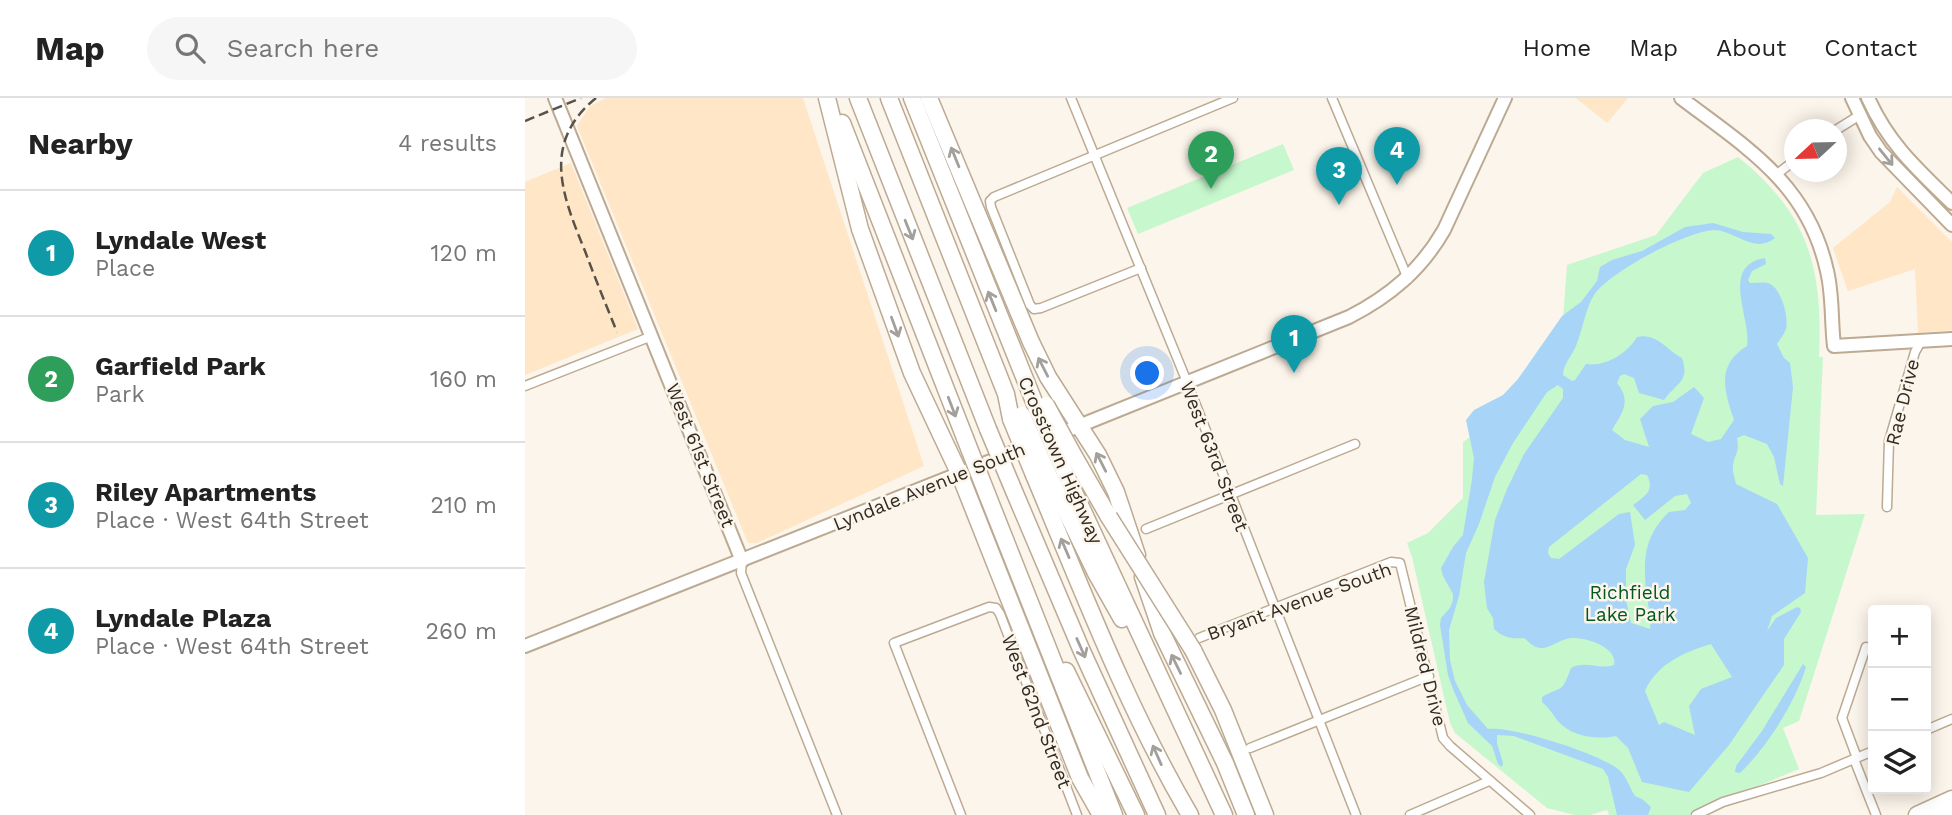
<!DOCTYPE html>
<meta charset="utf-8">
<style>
body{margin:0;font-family:"Work Sans",sans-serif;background:#f6f6f6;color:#222}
.controls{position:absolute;right:21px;bottom:21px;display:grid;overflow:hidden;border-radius:7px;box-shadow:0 4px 18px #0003}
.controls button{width:63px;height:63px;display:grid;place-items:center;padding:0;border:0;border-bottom:2px solid #e0e0e0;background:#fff;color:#222;font:35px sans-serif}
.compass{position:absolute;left:1259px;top:21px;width:63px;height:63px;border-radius:50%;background:#fff;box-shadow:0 4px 18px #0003;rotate:248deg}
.you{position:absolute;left:623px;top:276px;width:24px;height:24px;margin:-18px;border:5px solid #fff;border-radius:50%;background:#1a73e8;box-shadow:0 0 0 10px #1a73e833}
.badge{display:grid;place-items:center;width:46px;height:46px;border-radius:50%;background:#b45309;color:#fff;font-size:23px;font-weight:700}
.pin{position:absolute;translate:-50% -58px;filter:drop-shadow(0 2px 4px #0008)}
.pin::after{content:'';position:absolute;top:37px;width:24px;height:21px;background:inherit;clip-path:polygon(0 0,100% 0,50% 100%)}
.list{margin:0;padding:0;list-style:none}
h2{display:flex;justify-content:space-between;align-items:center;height:91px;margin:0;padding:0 28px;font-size:30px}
h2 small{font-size:23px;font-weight:400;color:#767676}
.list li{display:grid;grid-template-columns:46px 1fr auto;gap:21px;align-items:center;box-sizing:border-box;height:126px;padding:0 28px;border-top:2px solid #e0e0e0}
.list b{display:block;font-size:26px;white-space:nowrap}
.list p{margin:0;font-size:23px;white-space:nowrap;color:#767676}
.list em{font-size:23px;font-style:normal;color:#767676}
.icon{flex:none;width:38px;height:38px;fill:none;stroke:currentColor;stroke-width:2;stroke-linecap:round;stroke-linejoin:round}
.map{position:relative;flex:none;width:1427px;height:717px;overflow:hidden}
header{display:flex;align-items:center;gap:42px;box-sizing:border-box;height:98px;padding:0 35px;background:#fff;border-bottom:2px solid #e0e0e0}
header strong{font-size:33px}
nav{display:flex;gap:38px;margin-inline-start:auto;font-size:24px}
.search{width:490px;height:63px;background:#f6f6f6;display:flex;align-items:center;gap:18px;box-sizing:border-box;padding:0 24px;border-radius:38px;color:#767676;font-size:26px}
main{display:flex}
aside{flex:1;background:#fff}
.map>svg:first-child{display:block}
.built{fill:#fee6c6}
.green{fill:#c7f7cd}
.water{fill:#a7d4f7;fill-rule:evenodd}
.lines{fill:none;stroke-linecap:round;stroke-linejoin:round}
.street-casing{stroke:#bcaa92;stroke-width:11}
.secondary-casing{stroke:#bcaa92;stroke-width:16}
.highway-casing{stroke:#bcaa92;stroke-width:19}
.street{stroke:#fff;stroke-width:8}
.secondary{stroke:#fff;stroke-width:12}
.highway{stroke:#fff;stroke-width:16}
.rail{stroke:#595248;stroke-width:2.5;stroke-dasharray:10 5;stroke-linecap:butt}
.highway-bridge-casing{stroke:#bcaa92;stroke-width:19;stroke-linecap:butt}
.highway-bridge{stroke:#fff;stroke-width:16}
.oneway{stroke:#a3a09b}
.labels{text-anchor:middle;stroke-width:5;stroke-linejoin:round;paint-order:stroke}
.street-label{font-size:19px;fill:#322b21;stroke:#fcf5eb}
.park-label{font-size:19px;fill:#015821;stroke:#fcf5eb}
</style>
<header>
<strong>Map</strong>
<div class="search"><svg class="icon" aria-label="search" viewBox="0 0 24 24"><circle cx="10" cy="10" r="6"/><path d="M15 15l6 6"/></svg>Search here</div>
<nav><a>Home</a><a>Map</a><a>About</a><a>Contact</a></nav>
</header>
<main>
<aside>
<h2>Nearby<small>4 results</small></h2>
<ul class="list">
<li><span class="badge" style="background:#0f9aa8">1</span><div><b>Lyndale West</b><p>Place</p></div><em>120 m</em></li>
<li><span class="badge" style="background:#2e9e5b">2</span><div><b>Garfield Park</b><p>Park</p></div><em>160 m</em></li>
<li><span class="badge" style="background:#0f9aa8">3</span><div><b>Riley Apartments</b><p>Place · West 64th Street</p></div><em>210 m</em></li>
<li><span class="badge" style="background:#0f9aa8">4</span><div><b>Lyndale Plaza</b><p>Place · West 64th Street</p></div><em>260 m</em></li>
</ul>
</aside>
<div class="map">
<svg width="1427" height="717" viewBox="0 0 1427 717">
<rect width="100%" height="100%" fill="#fcf5eb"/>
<!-- built -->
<g class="built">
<path d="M81,0H278L399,368L232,445H223L52,28L65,8Z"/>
<path d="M1051,0H1103L1082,25Z"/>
<path d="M46,65L113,231L0,277V84Z"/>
<path d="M1372,89L1427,144V232L1393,235L1390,171L1323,193L1308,150L1365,104Z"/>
</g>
<!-- green -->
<g class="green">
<path d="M758,46L769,72L613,136L602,110Z"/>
<path d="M1213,59C1284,116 1298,170 1294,259H1298L1291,417L1340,416L1274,623L1258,630L1274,671L1164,717H1084L1082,712L1065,717H1050L1022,710L930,635L925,625L887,459L882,445L903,435L938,400V344L1034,275L1042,167L1131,137L1178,75Z"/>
</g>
<!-- water -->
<g class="water">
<path d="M1188,125L1218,134L1246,136L1250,140C1229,157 1210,132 1189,132C1162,133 1084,174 1069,197C1061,209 1057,234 1051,248C1047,257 1038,267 1038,277L1047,283L1050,282L1061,266C1080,269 1102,256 1112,239C1131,234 1143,253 1157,260C1165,284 1152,284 1139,302L1114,295L1109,280L1099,276L1095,278L1092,285C1107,303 1097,315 1087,332L1100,342L1124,349L1115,321L1128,308L1148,304L1169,289L1179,300L1166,336L1183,344L1196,341L1209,322C1199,292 1191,267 1222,248C1227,222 1194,167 1240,160L1241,166L1227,173L1223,182L1225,185C1231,185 1237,184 1243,185C1256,189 1264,219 1261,231C1259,237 1255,241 1252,246L1259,260L1265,265L1268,289L1258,388L1255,386L1249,359L1242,346L1219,337L1212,340C1215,356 1209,356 1208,368C1207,373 1210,381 1211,386L1252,406L1283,460L1280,495L1247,518L1242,533L1251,520L1272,509L1275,510L1276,514L1259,541V567L1204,647L1164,694L1117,684L1103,650L1091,638C1071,642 1046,639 1032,622C1027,615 1024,610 1017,604V599C1037,587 1036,597 1046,570C1059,562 1074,572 1089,567C1093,549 1061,539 1046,540C1036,541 1028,548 1019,550C1010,551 1005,545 999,540C986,541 979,540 969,531L968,520L962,510L959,484L970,422L982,391L999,356L1038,300V291L1033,287L1022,294L988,345L970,379L954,426L941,455L934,498L924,532L925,562L930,583L942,607L963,631C988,628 1072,655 1093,671C1101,677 1104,689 1110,698L1117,701L1126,709L1123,717H1092L1083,679L1078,671L989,638L972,637V645L978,665L977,669L973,666L967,648L943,625L928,591L923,577L915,527L916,520L925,510L928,502V496L918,478L916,470L928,449L938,437L947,381L949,360L941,322L949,312L978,297L993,281L1037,218L1056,204L1072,183L1075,169L1087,162L1117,153L1160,129ZM1116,376L1122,377C1130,393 1120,398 1108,407L1120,422L1150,398L1162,396L1166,405L1160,412L1144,414C1120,437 1118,460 1121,492C1122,505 1127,518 1125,531L1106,525L1101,502V471L1110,447L1105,414L1094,416L1034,461L1026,460L1023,455L1024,449ZM1186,546L1207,579L1176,591L1164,608L1170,637L1139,624L1134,627L1120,593C1132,566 1159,554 1186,546Z"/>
<path d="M1278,566L1281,569C1270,605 1242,649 1215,675L1210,674L1211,668L1237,633Z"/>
</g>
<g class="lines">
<!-- street casing -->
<g class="street-casing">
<g id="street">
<path d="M546,0L662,284L831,717"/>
<path d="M807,0L883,181"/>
<path d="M1311,32L1335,17"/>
<path d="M1252,76L1269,63"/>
<path d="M616,170L516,210L509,211L505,207L466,109L465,103L469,99L708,0"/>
<path d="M0,288L127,238"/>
<path d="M1362,409L1364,343L1390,254L1396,243"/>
<path d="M621,431L830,346"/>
<path d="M217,463L216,475L312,717"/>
<path d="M674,540L866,464L875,465L918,640L925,648L1005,717"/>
<path d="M1401,632L1427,621"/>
<path d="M725,650L904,578"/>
<path d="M1332,660L1317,620L1341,549"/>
<path d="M1329,661L1351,717"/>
<path d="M436,717L369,545L464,509L471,510L475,516L552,717"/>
<path d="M885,717L964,683"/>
<path d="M1171,717L1198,704L1296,675L1348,653"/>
</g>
</g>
<!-- secondary casing -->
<g class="secondary-casing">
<g id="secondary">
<path d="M30,0L217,463"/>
<path d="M1156,0C1222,50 1283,86 1302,173C1308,197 1306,223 1309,248L1427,241"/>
<path d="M1327,0L1345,38L1356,54L1427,127"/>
<path d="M1343,0C1364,46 1391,70 1427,105"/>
<path d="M529,338L824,219C865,198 896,172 919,132L980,0"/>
<path d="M0,548L506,347"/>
</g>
</g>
<!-- highway casing -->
<g class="highway-casing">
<g id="highway">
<path d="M302,0L335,131L387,275L435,377L555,680L576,717"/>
<path d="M333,0L463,331"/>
<path d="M364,0L481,296L486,321"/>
<path d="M387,0L512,311"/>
<path d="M404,0L506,244L523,279L573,357L591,394L612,457"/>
<path d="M317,25L440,340"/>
<path d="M550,360L584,419"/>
<path d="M536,366L699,717"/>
<path d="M521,372L571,475L597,521"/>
<path d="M509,377C557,491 602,610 665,717"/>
<path d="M486,386L556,551L632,717"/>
<path d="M462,396L589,717"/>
<path d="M618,479L637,535L700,665L721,717"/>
<path d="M668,552L698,612L740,717"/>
<path d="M541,573L611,717"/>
<path d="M1392,717L1427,701"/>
<path d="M1418,717L1427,713"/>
</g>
</g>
<!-- street -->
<use href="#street" class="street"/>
<!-- secondary -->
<use href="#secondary" class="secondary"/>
<!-- highway -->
<use href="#highway" class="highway"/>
<!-- rail -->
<g class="rail">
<path d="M71,0C16,45 37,97 60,153C70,180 81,207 92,234"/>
<path d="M0,23L56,0"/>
</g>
<!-- highway-bridge casing -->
<g class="highway-bridge-casing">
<g id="highway-bridge">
<path d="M521,307L550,360"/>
<path d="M512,311L536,366"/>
<path d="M497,317L521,372"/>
<path d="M486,321L509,377"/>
<path d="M463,331L486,386"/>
<path d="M440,340L462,396"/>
<path d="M584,419L668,552"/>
</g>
</g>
<!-- highway-bridge -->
<use href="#highway-bridge" class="highway-bridge"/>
</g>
<!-- one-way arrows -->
<defs><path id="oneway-shaft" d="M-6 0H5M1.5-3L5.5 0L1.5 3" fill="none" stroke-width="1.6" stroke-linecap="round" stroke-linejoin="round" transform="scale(1.75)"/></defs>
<g class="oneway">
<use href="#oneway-shaft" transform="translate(430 59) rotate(-112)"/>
<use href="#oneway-shaft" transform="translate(1361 59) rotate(51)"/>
<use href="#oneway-shaft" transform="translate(384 132) rotate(68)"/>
<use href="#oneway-shaft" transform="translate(467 203) rotate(-112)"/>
<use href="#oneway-shaft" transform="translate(370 229) rotate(70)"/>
<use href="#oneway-shaft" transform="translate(518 269) rotate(-117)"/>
<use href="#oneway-shaft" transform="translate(427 309) rotate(69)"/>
<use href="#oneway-shaft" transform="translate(576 364) rotate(-117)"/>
<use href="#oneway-shaft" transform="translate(540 450) rotate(-113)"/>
<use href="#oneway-shaft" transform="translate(556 550) rotate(66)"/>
<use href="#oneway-shaft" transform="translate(651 566) rotate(-116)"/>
<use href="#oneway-shaft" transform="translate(632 657) rotate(-114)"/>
</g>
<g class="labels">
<!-- street labels -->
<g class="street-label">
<text transform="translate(1377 304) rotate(-76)" y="7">Rae Drive</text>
<text transform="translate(176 357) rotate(68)" y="7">West 61st Street</text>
<text transform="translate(690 358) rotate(69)" y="7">West 63rd Street</text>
<text transform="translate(536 362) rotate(66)" y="7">Crosstown Highway</text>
<text transform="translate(404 388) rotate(-22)" y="7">Lyndale Avenue South</text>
<text transform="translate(774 503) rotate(-20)" y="7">Bryant Avenue South</text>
<text transform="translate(901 568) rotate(76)" y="7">Mildred Drive</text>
<text transform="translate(512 613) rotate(69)" y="7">West 62nd Street</text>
</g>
<!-- park labels -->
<g class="park-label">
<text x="1105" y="501">Richfield<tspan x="1105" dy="22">Lake Park</tspan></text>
</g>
</g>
</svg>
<div class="controls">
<button>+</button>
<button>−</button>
<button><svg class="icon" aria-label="layers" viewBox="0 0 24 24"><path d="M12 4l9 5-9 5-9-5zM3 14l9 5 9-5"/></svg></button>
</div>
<svg class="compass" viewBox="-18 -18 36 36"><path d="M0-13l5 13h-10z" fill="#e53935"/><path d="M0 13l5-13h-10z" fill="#767676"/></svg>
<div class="you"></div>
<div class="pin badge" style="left:769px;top:275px;background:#0f9aa8">1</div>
<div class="pin badge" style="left:686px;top:91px;background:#2e9e5b">2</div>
<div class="pin badge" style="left:814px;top:107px;background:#0f9aa8">3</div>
<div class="pin badge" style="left:872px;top:87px;background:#0f9aa8">4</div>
</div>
</main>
